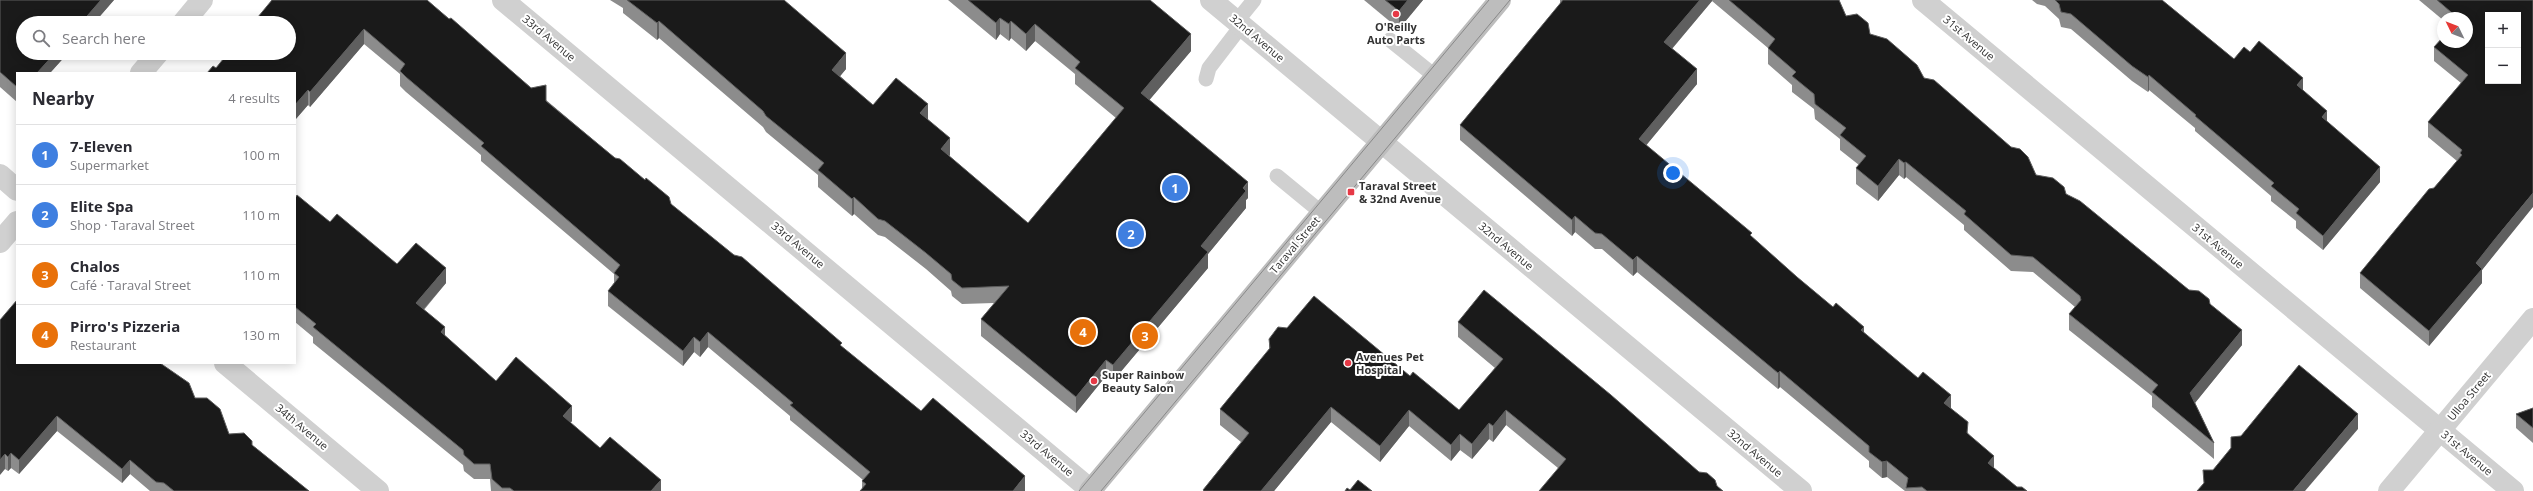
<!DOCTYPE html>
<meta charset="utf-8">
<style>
body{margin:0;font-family:"Open Sans",sans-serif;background:#f2f2f3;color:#2b2b33}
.controls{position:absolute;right:12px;top:12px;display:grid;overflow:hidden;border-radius:0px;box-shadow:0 2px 10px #0003}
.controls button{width:36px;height:36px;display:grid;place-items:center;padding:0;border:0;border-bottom:1px solid #e1e1e2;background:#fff;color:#2b2b33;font:20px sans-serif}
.compass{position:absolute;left:2437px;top:12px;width:36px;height:36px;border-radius:50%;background:#fff;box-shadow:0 2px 10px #0003;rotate:313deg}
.you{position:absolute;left:1673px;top:173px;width:14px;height:14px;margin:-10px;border:3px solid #fff;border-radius:50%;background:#1a73e8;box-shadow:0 0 0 6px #1a73e833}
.badge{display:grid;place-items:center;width:26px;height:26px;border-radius:50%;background:#0f766e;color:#fff;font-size:13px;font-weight:700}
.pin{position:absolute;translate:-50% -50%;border:2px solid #fff;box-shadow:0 1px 4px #0006}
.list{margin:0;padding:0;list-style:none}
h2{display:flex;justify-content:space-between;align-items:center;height:52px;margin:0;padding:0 16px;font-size:17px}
h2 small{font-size:13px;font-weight:400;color:#7c7c81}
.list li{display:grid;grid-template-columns:26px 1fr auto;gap:12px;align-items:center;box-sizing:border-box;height:60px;padding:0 16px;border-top:1px solid #e1e1e2}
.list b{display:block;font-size:15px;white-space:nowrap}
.list p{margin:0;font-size:13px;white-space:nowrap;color:#7c7c81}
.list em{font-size:13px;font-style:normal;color:#7c7c81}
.icon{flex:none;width:22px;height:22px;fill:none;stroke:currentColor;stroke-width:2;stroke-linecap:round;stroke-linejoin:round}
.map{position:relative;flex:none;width:2533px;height:491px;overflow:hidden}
.search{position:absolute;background:#fff;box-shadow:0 2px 10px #0003;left:16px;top:16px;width:280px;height:44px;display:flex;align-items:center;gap:10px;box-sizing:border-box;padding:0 14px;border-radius:22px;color:#7c7c81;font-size:15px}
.panel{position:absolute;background:#fff;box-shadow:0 2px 10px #0003;left:16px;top:72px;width:280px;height:292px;border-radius:0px}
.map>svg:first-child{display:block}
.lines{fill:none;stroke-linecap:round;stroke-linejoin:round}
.lane{stroke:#d0d0d0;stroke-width:15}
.street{stroke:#d0d0d0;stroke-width:22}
.secondary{stroke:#bdbdbd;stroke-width:22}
.tram{stroke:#888;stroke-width:1}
.wall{fill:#8c8c8c}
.shaded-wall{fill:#5f5f5f}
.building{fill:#1a1a1a;stroke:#5f5f5f;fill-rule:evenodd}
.poi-dot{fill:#e63946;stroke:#fff;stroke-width:1.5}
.labels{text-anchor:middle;stroke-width:4;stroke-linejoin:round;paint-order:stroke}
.poi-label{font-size:11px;font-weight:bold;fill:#333;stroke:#fff;text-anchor:start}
.street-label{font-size:11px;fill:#333;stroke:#fff}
</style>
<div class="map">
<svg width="2533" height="491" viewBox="0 0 2533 491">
<rect width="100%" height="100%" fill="#fff"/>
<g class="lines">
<!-- lane -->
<g class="lane">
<path d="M1237,21L1254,0"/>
<path d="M1390,40L1436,77"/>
<path d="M1206,79L1209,68L1242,25"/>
<path d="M1277,176L1322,213"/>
</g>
<!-- street -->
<g class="street">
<path d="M503,0L1092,491"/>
<path d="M1211,0L1801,491"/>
<path d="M1923,0L2513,491"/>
<path d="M183,23L202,0"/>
<path d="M141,73L158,53"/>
<path d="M0,175L17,190"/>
<path d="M0,242L17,222"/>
<path d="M225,363L378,491"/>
<path d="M2389,491L2533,319"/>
</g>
<!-- secondary -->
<path class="secondary" d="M1090,491L1500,0"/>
<!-- tram -->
<g class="tram">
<path d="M1079,491L1489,0"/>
<path d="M1101,491L1510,0"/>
</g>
</g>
<!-- wall -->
<g class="wall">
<path d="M0,0H114L94,23H23V53H68L50,73H17V102L0,87Z"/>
<path d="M427,0L615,158L842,347L921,411L1025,491L862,488V481L863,480L790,420V416L708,347L700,357L694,352L683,366L608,306V291L614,283V274L481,161V155L406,92L400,86V74L364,44L310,107L308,105L295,120V73H207L216,68Z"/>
<path d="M610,0H784L846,69L840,76L873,105L928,120L950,155L949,156L1028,223L1116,118L1075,84V74L1035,41L1026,51L1011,38L1009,41L1000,34L996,40L948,0H1150L1191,51L1149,100L1248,198L1246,200V208L1208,254V268L1113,381L1106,376L1076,413L981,336V319L994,303L962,304L952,296L951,291L926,269L885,237L878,235L854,214L852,216L818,187V175L766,132L763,127L659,38L657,40L623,13V8Z"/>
<path d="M1364,0H1423L1399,29Z"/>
<path d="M1560,0H1839L1846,16L1870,34L1924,78L2036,175L2066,194L2189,290L2210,304L2242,345L2195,403L2214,443V459L2152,407V396L2069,330V314L2075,307L2033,272L2011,271L1964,230V225L1906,177L1904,179L1899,175L1878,201L1856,184V168L1859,165L1840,150V139L1815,119L1814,109L1792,92V85L1768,64V48L1712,1L1672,49L1697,84L1646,145L1797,277L1864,333L1951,408L1968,433L1994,468L2017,487L2027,491H1905L1887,477L1882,478L1869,467V461L1780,387L1778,389L1637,272L1633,276L1602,249H1595L1575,232L1572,236L1460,140V125L1560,4Z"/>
<path d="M2032,0H2162L2234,59L2250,52L2303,90L2327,122L2380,182L2323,250L2296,228V221L2271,201V196L2195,131V128L2149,90L2148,92L2132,81L2071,29L2061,27L2059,19L2045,6L2037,4Z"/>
<path d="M2419,0H2533L2495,253L2482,270V283L2429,346L2360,288V273L2457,161L2428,137V122L2461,83L2434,61V47L2467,18H2443V20Z"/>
<path d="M295,198L330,222L397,264L446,283L424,310L445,336L496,381L572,421L570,423L600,448L661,491H491L490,479H474L464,471L463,465L313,343V337L295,322Z"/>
<path d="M0,320L195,398L229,434L252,445L309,491H150L130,474L122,483L57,431L19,474L11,468L8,471L5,469Z"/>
<path d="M1458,322L1699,472L1558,468L1506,425L1493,442L1489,439L1472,459L1460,450L1451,461L1409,426L1380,462L1331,422L1274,491H1203V490L1241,442L1220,425V409L1269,350V339L1410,376L1459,410L1495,368L1458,337Z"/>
<path d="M2533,408V443L2516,428V414Z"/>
</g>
<!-- shaded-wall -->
<g class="shaded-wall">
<path d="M101,0H114L94,23H81Z"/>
<path d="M1408,0H1423L1399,29V11Z"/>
<path d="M1700,0H1712V1L1664,58V42Z"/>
<path d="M1000,18V34L996,40V23Z"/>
<path d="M659,21V38L657,40V23Z"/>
<path d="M1011,21V38L1009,41V24Z"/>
<path d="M1035,24V41L1026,51V34Z"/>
<path d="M364,29V44L310,107V92Z"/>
<path d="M1191,34V51L1141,110V93Z"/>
<path d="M55,53H68L50,73H37Z"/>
<path d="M846,53V69L832,86V70Z"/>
<path d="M1697,69V84L1639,154V139Z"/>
<path d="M2149,75V90L2148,92V77Z"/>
<path d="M2303,78V93L2297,85Z"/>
<path d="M308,90V105L295,120V105Z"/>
<path d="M928,104V121L920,113Z"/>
<path d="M2327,111V125L2322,117Z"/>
<path d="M950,138V155L941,166V149Z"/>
<path d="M1899,159V175L1878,201V186Z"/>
<path d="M1906,162V177L1904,179V163Z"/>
<path d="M2380,167V182L2323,250V236Z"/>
<path d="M1248,182V198L1246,200V208L1208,254V268L1113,381V365Z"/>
<path d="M2533,193V207L2482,270V283L2429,346V331L2476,263L2495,239Z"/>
<path d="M854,197V214L852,216V199Z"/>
<path d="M1575,216V232L1572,236V220Z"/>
<path d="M1637,256V272L1633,276V260Z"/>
<path d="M446,268V283L416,318V303Z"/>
<path d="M445,327V343L441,332Z"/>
<path d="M1864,327V342L1861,330Z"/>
<path d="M2242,330V345L2190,409V393Z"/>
<path d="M708,332V347L700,357V342Z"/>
<path d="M694,337V352L683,366V351Z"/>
<path d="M1106,360V376L1076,413V397Z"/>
<path d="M1780,371V387L1778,389V373Z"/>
<path d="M1951,395V411L1944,403Z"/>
<path d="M572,406V421L563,432V416Z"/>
<path d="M1331,407V422L1274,491H1261Z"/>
<path d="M1409,410V426L1380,462V446Z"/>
<path d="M1506,410V425L1493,442V426Z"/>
<path d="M2358,414V429L2305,491H2293Z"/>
<path d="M57,416V431L19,474V460Z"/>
<path d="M1489,423V439L1472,459V444Z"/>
<path d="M1460,434V450L1451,461V445Z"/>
<path d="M11,453V468L8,471V457Z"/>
<path d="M5,454V469L0,475V460Z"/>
<path d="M1994,456V471L1988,463Z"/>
<path d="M130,460V474L122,483V469Z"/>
<path d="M1887,461V477L1882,478V462Z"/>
<path d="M1025,476V491H1013Z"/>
<path d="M661,480V491H651Z"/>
</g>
<!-- building -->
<g class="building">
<path d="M0,0H101L81,23H23V53H55L37,73H17V87L0,72Z"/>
<path d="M272,0H427L449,19L451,18L531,88L546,85V101L615,158L620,159L645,180L646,178L669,197L671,204L734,255L742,257L842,343L840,345L921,411L933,398L1025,476L1013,491H860L866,484L862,481L870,472L790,405L793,403L708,332L700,342L694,337L683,351L608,291L619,277L614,273L620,265L481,146L484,143L406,77L400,71L405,64L364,29L310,92L308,90L295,105V73H207L213,66L216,68L228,53H289V23H253Z"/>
<path d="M627,0H784L846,53L832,70L873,105L896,78L928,104L920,113L950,138L941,149L1028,223L1124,108L1075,68L1080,62L1035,24L1026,34L1011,21L1009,24L1000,18L996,23L968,0H1150L1191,34L1141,93L1248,182L1243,188L1246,191L1201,246L1208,252L1113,365L1106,360L1076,397L981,319L1009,286L962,288L952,280L951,274L926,253L885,221L878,219L854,197L852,199L818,170L824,163L766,116L763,111L659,21L657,23Z"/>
<path d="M1385,0H1408L1399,11Z"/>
<path d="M1563,0H1700L1664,42L1697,69L1639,139L1752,233L1750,235L1797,277L1833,307L1836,303L1864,327L1861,330L1918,378L1923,372L1951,395L1944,403L1968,422L1967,433L1994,456L1988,463L2017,487H2022L2027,491H1927L1922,487L1906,488L1908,478L1887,461L1882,462L1869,452V446L1780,371L1778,373L1637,256L1633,260L1602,234L1595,233L1575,216L1572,220L1460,125Z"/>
<path d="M1729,0H1839L1846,16L1857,14L1868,23L1870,34L1887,39L1917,65L1924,78L1934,80L2011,147L2020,149L2028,157L2036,175L2053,178L2064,187L2066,194L2080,201L2189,290L2199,291L2209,299L2210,304L2242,330L2190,393L2214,443L2152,392L2158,385L2069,314L2081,300L2080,296L2033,257L2011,255L1964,214L1966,211L1906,162L1904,163L1899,159L1878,186L1856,168L1866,156L1840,135L1846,128L1815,104L1814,94L1792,76L1796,72L1768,48L1775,39Z"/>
<path d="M2055,0H2162L2234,59L2244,47L2250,52L2259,41L2303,78L2297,85L2327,111L2322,117L2380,167L2323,236L2296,213L2299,209L2271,186L2274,183L2195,116L2196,115L2149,75L2148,77L2132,66L2071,14L2061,12L2059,4Z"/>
<path d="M2437,0H2533V193L2495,239L2476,263L2482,269L2429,331L2360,273L2429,189L2434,188L2462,155L2460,153L2462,150L2428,122L2468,75L2434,47L2443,37V42H2467V18H2458ZM2488,15H2518V81H2488Z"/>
<path d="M297,195L330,222L337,214L397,264L416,243L446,268L416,303L445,327L441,332L496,381L516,357L572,406L563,416L600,448L610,437L661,480L651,491H514L510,488H502L492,479L490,464H474L464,455L463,450L313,327L316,324L295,307V198Z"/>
<path d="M1484,290L1611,395L1699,472L1707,473L1715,480L1717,486L1723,491H1539L1566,459L1506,410L1493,426L1489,423L1472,444L1460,434L1451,445L1409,410L1380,446L1331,407L1261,491H1204L1203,490L1249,433L1220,409L1270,348L1269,339L1278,327L1287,328L1314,296L1410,376L1413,372L1459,410L1503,359L1458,322Z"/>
<path d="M17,300V363H160L189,383L195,398H207L220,409L229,434L244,433L252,441V445L309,491H174L164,483L156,482L130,460L122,469L57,416L19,460L11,453L8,457L5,454L0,460V320Z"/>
<path d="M2299,365L2358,414L2293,491H2197L2204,483L2203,470H2213L2231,448V437L2241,436Z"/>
<path d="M2533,408V428L2516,414Z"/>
<path d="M1358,480L1372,491H1345L1347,488L1350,490Z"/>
</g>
<!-- markers -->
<g class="poi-dot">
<circle cx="1396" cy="14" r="4"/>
<rect x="1347" y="188" width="8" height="8" rx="2"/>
<circle cx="1348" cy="363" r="4"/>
<circle cx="1094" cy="381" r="4"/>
</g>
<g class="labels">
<!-- poi labels -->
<g class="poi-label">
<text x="1396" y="31" text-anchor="middle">O'Reilly<tspan x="1396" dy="13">Auto Parts</tspan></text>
<text x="1359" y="190">Taraval Street<tspan x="1359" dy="13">&amp; 32nd Avenue</tspan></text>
<text x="1356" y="361">Avenues Pet<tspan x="1356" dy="13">Hospital</tspan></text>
<text x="1102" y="379">Super Rainbow<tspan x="1102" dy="13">Beauty Salon</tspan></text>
</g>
<!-- street labels -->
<g class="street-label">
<text transform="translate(549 38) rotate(40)" y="4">33rd Avenue</text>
<text transform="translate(1257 38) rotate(40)" y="4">32nd Avenue</text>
<text transform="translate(1969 38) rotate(40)" y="4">31st Avenue</text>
<text transform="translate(798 245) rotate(40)" y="4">33rd Avenue</text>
<text transform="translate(1295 245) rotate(-50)" y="4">Taraval Street</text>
<text transform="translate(1506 246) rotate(40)" y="4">32nd Avenue</text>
<text transform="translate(2218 246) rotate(40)" y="4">31st Avenue</text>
<text transform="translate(2469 396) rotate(-50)" y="4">Ulloa Street</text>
<text transform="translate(302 427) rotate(40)" y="4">34th Avenue</text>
<text transform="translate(1047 453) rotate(40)" y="4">33rd Avenue</text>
<text transform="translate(1755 453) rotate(40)" y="4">32nd Avenue</text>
<text transform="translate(2467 453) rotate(40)" y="4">31st Avenue</text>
</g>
</g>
</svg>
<div class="controls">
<button>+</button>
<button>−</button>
</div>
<svg class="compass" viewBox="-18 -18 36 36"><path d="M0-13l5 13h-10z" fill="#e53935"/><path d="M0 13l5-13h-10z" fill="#7c7c81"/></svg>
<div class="you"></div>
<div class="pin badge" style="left:1175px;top:188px;background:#3f7fe0">1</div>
<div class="pin badge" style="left:1131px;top:234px;background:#3f7fe0">2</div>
<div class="pin badge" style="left:1145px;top:336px;background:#e8710a">3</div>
<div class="pin badge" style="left:1083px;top:332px;background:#e8710a">4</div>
<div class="search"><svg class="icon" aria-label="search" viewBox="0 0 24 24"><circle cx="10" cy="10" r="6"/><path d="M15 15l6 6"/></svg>Search here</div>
<section class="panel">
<h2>Nearby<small>4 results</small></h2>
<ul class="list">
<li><span class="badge" style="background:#3f7fe0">1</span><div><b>7-Eleven</b><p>Supermarket</p></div><em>100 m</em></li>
<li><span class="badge" style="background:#3f7fe0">2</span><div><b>Elite Spa</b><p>Shop · Taraval Street</p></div><em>110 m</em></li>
<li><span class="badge" style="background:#e8710a">3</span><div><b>Chalos</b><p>Café · Taraval Street</p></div><em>110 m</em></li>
<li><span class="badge" style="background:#e8710a">4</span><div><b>Pirro's Pizzeria</b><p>Restaurant</p></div><em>130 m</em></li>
</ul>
</section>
</div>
